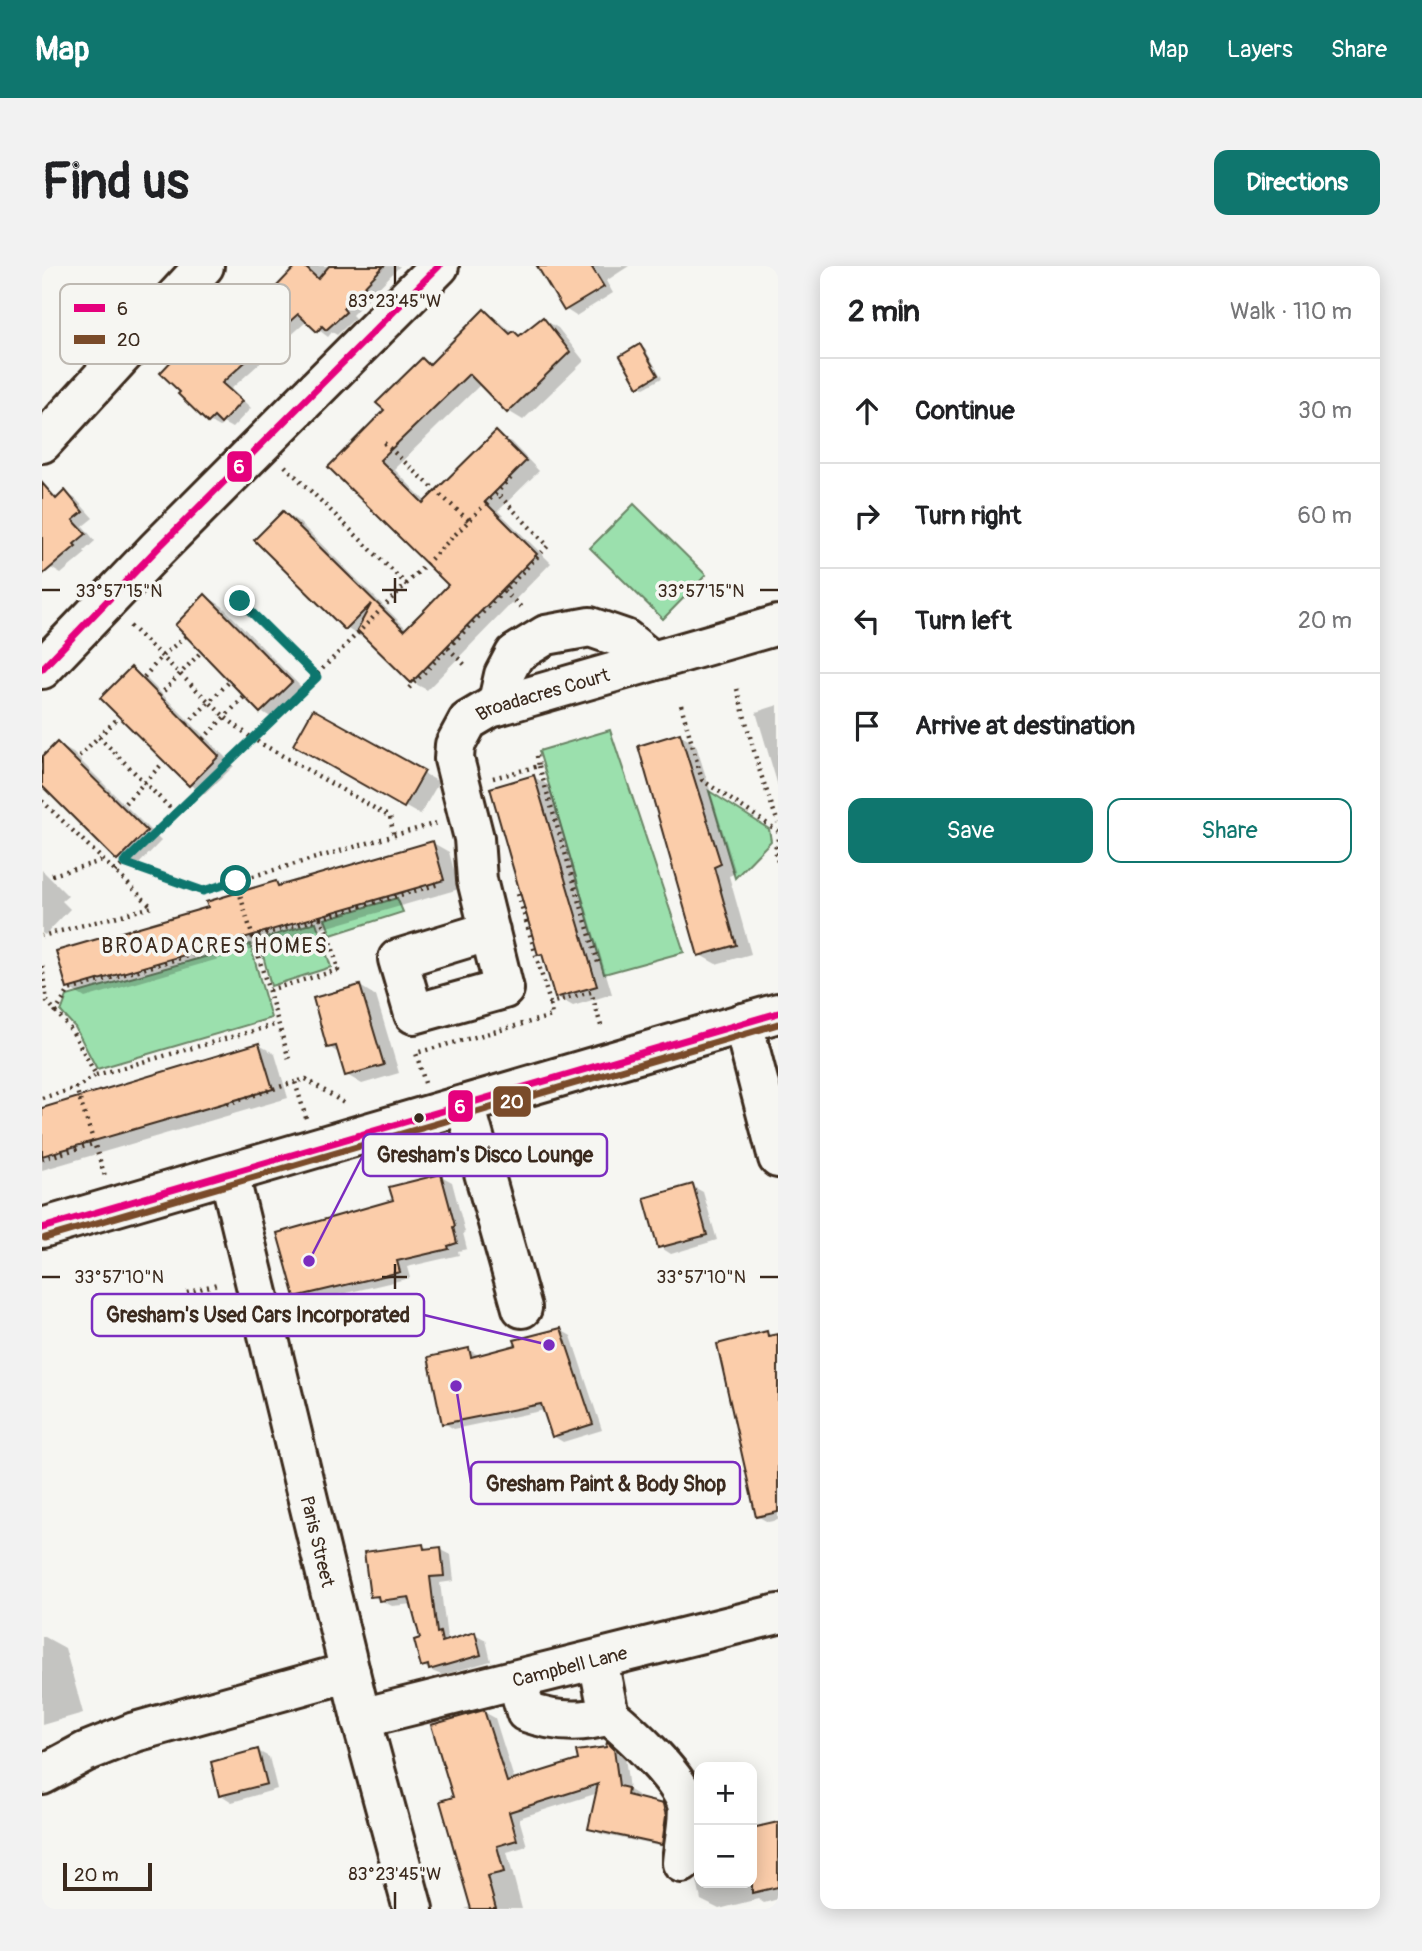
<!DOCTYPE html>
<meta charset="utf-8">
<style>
body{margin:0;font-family:Pangolin,sans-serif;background:#f2f2f2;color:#202124}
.controls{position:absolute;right:21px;bottom:21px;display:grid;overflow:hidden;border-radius:14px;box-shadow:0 4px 18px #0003}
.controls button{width:63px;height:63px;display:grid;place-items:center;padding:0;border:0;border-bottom:2px solid #e0e0e0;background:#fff;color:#202124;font:35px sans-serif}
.scale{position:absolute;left:21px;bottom:18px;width:89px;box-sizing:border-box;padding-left:7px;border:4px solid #3b2a1e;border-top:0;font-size:19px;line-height:24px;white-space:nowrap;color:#3b2a1e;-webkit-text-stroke:5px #f6f6f2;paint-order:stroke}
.stop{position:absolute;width:21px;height:21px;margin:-16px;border:5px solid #0f766e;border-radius:50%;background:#fff}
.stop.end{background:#0f766e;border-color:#fff;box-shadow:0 2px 7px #0008}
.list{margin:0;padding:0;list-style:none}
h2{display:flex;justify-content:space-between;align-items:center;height:91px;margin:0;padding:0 28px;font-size:30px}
h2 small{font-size:23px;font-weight:400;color:#757577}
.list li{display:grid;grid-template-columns:46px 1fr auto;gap:21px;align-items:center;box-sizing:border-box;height:105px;padding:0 28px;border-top:2px solid #e0e0e0}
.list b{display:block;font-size:26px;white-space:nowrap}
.list em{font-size:23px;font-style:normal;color:#757577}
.actions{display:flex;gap:14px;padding:21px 28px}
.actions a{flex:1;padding:16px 0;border:2px solid #0f766e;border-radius:14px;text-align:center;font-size:24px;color:#0f766e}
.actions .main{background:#0f766e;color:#fff}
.icon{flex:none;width:38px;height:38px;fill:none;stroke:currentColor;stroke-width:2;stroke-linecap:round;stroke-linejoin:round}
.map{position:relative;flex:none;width:736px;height:1643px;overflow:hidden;border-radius:14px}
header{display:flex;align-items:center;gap:42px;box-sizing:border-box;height:98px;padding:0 35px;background:#0f766e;color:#fff}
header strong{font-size:33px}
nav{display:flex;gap:38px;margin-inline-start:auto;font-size:24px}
.intro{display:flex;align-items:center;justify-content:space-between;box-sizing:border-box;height:168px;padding:0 42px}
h1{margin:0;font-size:49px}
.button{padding:18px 32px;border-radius:14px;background:#0f766e;color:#fff;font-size:24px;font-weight:700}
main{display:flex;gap:42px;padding:0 42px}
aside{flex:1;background:#fff;border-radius:14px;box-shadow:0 4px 18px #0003}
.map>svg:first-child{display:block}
.green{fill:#9be0ad;stroke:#6b8566;stroke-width:2}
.shadow{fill:#0003}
.building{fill:#fbcdaa;stroke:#3b2a1e;stroke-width:2}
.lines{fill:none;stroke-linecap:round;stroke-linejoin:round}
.minor-casing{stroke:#3b2a1e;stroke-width:44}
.major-casing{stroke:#3b2a1e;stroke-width:44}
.path{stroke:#3b2a1e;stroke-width:4.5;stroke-dasharray:2 5;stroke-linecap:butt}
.minor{stroke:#f6f6f2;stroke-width:38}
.major{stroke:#f6f6f2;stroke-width:38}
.bus-1-casing{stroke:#f6f6f2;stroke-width:12}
.bus-2-casing{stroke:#f6f6f2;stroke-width:12}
.bus-1{stroke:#e5007d;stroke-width:7}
.bus-2{stroke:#7a4b2a;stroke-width:7}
.route{stroke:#0f766e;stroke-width:9}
.ticks{fill:none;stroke:#3b2a1e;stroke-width:2.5}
.bus-dot{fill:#3b2a1e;stroke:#f6f6f2;stroke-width:2.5}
.labels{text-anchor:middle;stroke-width:7;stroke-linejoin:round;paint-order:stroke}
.street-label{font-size:19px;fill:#3b2a1e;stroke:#f6f6f2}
.neighbourhood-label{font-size:21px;letter-spacing:2px;fill:#3b2a1e;stroke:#f6f6f2}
.key{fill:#f6f6f2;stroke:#beb9b2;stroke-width:2}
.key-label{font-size:19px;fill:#3b2a1e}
.ticks-label{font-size:18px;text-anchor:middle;fill:#3b2a1e;stroke:#f6f6f2;stroke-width:7;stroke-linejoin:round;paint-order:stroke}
.leader{fill:none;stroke:#7b2cbf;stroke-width:2.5}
.callout-dot{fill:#7b2cbf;stroke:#f6f6f2;stroke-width:2.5}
.callout{fill:#f6f6f2;stroke:#7b2cbf;stroke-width:2.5}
.callout-label{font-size:21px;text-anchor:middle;font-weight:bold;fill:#3b2a1e}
.line-badge{stroke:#f6f6f2;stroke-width:2.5}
.badge-label{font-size:19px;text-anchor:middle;font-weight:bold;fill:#fff}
</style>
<header>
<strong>Map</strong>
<nav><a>Map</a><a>Layers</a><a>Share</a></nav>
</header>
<div class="intro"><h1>Find us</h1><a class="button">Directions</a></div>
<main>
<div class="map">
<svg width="736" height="1643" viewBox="0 0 736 1643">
<rect width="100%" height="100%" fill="#f6f6f2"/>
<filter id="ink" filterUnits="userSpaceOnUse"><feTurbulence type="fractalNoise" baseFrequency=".0143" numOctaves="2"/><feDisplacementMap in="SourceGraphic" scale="14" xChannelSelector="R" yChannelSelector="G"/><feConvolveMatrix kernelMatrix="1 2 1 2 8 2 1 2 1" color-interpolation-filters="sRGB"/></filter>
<g filter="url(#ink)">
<!-- green -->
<g class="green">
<path d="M592,238L664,309L621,353L548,282Z"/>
<path d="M568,464L642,686L562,708L497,485Z"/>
<path d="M667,525L727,563L729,575L693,612Z"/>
<path d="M355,632L361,646L289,669L283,653Z"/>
<path d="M274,656L289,701L229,720L217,674Z"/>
<path d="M208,678L229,752L55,803L33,761L19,746L25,730Z"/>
</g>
<!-- shadow -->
<g class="shadow">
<path d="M264,0H358L310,49L313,52L295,69L290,66L286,71L265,55L189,123L209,142L190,162L181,157L178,161L167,155L158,79L206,36L216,42Z"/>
<path d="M497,0H587L564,15L571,27L534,50L523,43Z"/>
<path d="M443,45L478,71L501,53L516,62L542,95L481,154L466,145L439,118L352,203L384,236L454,167L469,176L497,205L456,245L509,297L385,424L370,416L322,368L319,371L304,362L242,247L256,255L365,363L408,319L288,201L344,144L381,94L389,99Z"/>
<path d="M598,80L603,83L620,112L602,122L597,119Z"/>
<path d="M7,227L17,232L23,227L34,233L51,252L41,260L53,275L42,285L44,287L19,308L9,302L0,291V231Z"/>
<path d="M164,330L180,340L264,426L235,455L219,445Z"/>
<path d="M89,404L105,413L192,500L163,528L148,519Z"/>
<path d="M736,439V520L714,446Z"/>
<path d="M272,445L397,516L378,549L254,479Z"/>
<path d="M638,469L654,479L694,607L687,610L709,688L674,698L658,689Z"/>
<path d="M15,478L31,487L119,575L92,603L76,594L0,518V493Z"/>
<path d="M492,511L508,520L570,728L531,740L515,731L502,691L497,688Z"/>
<path d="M391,577L407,586L417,623L43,732L27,722L168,642L234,617L240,620Z"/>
<path d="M0,604L26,630L20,635L28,643L3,669L0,667Z"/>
<path d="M318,720L334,730L357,807L320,818L305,809L298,788L287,781Z"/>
<path d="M217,779L233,788L246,832L0,904V843Z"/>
<path d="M399,910L410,916L423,966L421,967L425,983L416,985L417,989L365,1001L368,1012L266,1036L255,1030L353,935Z"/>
<path d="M650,920L661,926L675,974L629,988L618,981Z"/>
<path d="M519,1064L529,1070L560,1164L521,1176L511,1170L503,1144L412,1163L402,1157L427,1084L438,1090L476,1081Z"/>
<path d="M724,1067L731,1071L736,1070V1254L726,1256L715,1250Z"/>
<path d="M381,1280L389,1284L398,1283L409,1289L412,1315L398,1317L405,1372L408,1374L433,1368L444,1374L449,1395L400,1409L392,1406L381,1400L380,1373L371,1338L350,1340L330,1330Z"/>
<path d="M0,1371H3L23,1382L41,1447L0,1459Z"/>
<path d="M442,1446L453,1452L473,1516L538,1495L565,1483L566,1479L576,1484L583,1490L587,1524L597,1530L596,1533L620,1539L632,1546L631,1583L559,1568L548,1562L556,1527L477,1552L485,1580L465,1586L480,1643H423L430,1640L413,1532Z"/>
<path d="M216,1485L227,1491L235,1523L190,1536L179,1529Z"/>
<path d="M736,1558V1633L722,1637L716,1633L677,1643L659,1634L655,1615L657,1613V1617H710V1564Z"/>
</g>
<!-- building -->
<g class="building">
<path d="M254,0H262L276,13L287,0H342L301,42L304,46L284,64L280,60L275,66L256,48L223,78L180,117L200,135L179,158L172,151L166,157L136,128L138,126L118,107L150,73L156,78L206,34L214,42Z"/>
<path d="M495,0H549L562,21L522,45Z"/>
<path d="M442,43L468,68L472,65L477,70L501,51L528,86L465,147L427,108L338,194L381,237L454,165L484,195L443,236L495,288L369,417L315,364L329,338L303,364L212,274L241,245L362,364L384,342L406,319L286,201L342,144L334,137L380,92L387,99Z"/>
<path d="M598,78L616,109L596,121L578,90Z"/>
<path d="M0,217L14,233L23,224L41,246L31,254L44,268L32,278L34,280L0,309Z"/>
<path d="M163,328L250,416L218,447L133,359Z"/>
<path d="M89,401L177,490L147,520L58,432Z"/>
<path d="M271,443L383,505L362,542L251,479Z"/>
<path d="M638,467L679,598L672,601L694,679L656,690L596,480Z"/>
<path d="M15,476L105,565L75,595L0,520V491Z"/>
<path d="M492,509L555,720L513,732L500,688L496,689L448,522Z"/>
<path d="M391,575L402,614L25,723L14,685L166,641L164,636L234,615L236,620Z"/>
<path d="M318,719L342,799L303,810L294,780L285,782L271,732Z"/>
<path d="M217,777L231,823L0,890V842Z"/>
<path d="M399,908L413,960L411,961L415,977L406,980L407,983L355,995L358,1006L253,1031L235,967L351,934L347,921Z"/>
<path d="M651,918L665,969L616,982L602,932Z"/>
<path d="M519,1062L551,1158L510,1171L499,1138L400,1158L386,1091L427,1082L429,1091L474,1079L472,1074Z"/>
<path d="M725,1065L726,1070L736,1068V1246L714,1251L675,1078Z"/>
<path d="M381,1278L382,1283L399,1281L402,1310L388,1311L395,1367L398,1366L400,1376L433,1366L439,1389L387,1404L386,1399L379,1401L372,1374L378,1372L367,1331L337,1335L336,1330L328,1331L322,1286Z"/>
<path d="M442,1444L465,1516L536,1494L534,1485L564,1481L565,1476L572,1483L577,1520L586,1522L585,1529L621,1538L624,1550L620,1579L546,1563L556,1518L467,1546L475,1574L455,1580L462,1606L445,1610L454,1643H429L398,1535L411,1531L389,1459Z"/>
<path d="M216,1483L225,1518L177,1530L169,1496Z"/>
<path d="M736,1556V1621L710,1627V1562Z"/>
</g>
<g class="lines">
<!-- minor casing -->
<g class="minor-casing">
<g id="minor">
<path d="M0,177L162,0"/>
<path d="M0,403L115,283L397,0"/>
<path d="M455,440L462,409L473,388L504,369L548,361L583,373L610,395"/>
<path id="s1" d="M448,665L356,693L372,748L462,723L435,614L432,572L412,493L413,479L426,455L448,442L736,359"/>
<path d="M701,757L736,892"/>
<path d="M423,839L480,1042"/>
<path id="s2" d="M187,908L319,1452L371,1643"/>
<path d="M475,1414L484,1446C512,1456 539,1458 567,1449L556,1394"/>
<path d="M567,1449C588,1466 637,1511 645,1538C648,1551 641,1582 640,1597"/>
<path id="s3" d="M319,1452L736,1348"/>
<path d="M0,1509L43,1486L93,1466L308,1406"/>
</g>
</g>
<!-- major casing -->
<g class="major-casing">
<path id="major" d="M0,962L736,747"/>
</g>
<!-- path -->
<g class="path">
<path d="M342,177L427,255"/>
<path d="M243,200L365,319"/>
<path d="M462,325L481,343"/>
<path d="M198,335L275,411"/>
<path d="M88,360L184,452L211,473L469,212"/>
<path d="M406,382L424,400"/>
<path d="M102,411L121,389L144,370"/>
<path d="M367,422L506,280L455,227"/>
<path d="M695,423L717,503L736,557"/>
<path d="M117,430L159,386"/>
<path d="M639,439L660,514L736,565"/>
<path d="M145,458L188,415"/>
<path d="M57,471L134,548"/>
<path d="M161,473L203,430"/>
<path d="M37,490L75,453"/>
<path d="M497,500L557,700"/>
<path d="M451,512L497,500L494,485"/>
<path d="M0,535L110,641L0,670"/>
<path d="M83,537L119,499"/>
<path d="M736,573L733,583L736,596"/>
<path d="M83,597L161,625L194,615"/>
<path d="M73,606L211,473L348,551L352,570"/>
<path d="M10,609L60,595"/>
<path d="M476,628L508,737L549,726L560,763"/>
<path d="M278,652L397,618"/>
<path d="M0,700L5,735L30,765L54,809L34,822L63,910"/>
<path d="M13,747L27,724L278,652L289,675L296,704L227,724"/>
<path d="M247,793L194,615L395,557"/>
<path d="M54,809L236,758"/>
<path d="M383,817L374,787L510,750L508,737"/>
<path d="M0,832L34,822"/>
<path d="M185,838L253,816"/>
<path d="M264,852L253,816L264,813L305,839"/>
<path d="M0,893L51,878"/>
<path d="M145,1027L178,1017"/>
</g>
<!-- minor -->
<use href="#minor" class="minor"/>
<!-- major -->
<use href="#major" class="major"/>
<!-- bus-1 casing -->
<g class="bus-1-casing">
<g id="bus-1">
<path d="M0,403L115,283L397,0"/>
<path d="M0,962L736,747"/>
</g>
</g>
<!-- bus-2 casing -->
<g class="bus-2-casing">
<path id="bus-2" d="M3,972L736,758"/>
</g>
<!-- bus-1 -->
<use href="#bus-1" class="bus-1"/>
<!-- bus-2 -->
<use href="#bus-2" class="bus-2"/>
</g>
</g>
<g class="lines" filter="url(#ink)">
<!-- route -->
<path class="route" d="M194,615L161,625L82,597L275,411L198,335"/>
</g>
<!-- ticks -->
<path class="ticks" d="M353,0V18M353,312V337M0,324H18M340,324H365M718,324H736M353,998V1023M0,1011H18M340,1011H365M718,1011H736M353,1626V1643"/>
<!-- markers -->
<circle class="bus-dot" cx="377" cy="852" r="6"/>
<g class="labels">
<!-- street labels -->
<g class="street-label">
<text dy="7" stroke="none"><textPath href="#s1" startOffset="604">Broadacres Court</textPath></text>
<text dy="7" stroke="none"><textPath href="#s2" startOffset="378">Paris Street</textPath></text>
<text dy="7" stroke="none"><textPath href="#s3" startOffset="215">Campbell Lane</textPath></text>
</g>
<!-- neighbourhood labels -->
<g class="neighbourhood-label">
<text x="173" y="687">BROADACRES HOMES</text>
</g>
</g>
<!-- legend -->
<rect x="18" y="18" width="230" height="80" rx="10" class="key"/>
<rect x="32" y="38" width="31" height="8" fill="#e5007d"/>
<rect x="32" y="69" width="31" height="9" fill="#7a4b2a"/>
<g class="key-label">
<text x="75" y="49">6</text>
<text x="75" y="80">20</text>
</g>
<g class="ticks-label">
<text x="353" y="41">83°23'45"W</text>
<text x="77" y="331">33°57'15"N</text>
<text x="659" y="331">33°57'15"N</text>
<text x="77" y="1017">33°57'10"N</text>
<text x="659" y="1017">33°57'10"N</text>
<text x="353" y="1614">83°23'45"W</text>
</g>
<!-- callouts -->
<path class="leader" d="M267 995L321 889M507 1079L382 1049M414 1120L429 1217"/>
<g class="callout-dot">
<circle cx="267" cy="995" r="7"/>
<circle cx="507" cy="1079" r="7"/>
<circle cx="414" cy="1120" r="7"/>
</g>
<g class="callout">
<rect x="321" y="868" width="244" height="42" rx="7"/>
<rect x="50" y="1028" width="332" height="42" rx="7"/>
<rect x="429" y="1196" width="269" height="42" rx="7"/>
</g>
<g class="callout-label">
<text x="443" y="896">Gresham's Disco Lounge</text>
<text x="216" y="1056">Gresham's Used Cars Incorporated</text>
<text x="564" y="1225">Gresham Paint &amp; Body Shop</text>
</g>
<g class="line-badge">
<rect x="184" y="184" width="27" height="33" rx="7" fill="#e5007d"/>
<rect x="450" y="819" width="40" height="33" rx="7" fill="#7a4b2a"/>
<rect x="405" y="823" width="27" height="34" rx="7" fill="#e5007d"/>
</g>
<g class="badge-label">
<text x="197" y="207">6</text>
<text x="470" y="842">20</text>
<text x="418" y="847">6</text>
</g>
</svg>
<div class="controls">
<button>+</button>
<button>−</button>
</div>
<div class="scale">20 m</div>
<div class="stop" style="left:194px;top:615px"></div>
<div class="stop end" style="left:198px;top:335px"></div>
</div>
<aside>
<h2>2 min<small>Walk · 110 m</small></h2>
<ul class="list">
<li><svg class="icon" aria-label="ahead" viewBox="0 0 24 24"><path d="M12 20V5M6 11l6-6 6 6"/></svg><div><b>Continue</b></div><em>30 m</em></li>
<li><svg class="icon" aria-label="right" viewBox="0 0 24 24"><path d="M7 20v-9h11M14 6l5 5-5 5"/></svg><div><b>Turn right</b></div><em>60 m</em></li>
<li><svg class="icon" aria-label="left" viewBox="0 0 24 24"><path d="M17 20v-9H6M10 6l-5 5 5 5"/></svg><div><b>Turn left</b></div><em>20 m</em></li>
<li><svg class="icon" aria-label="arrive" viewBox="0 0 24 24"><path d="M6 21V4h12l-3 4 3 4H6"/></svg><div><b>Arrive at destination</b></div></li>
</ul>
<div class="actions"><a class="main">Save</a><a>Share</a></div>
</aside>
</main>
